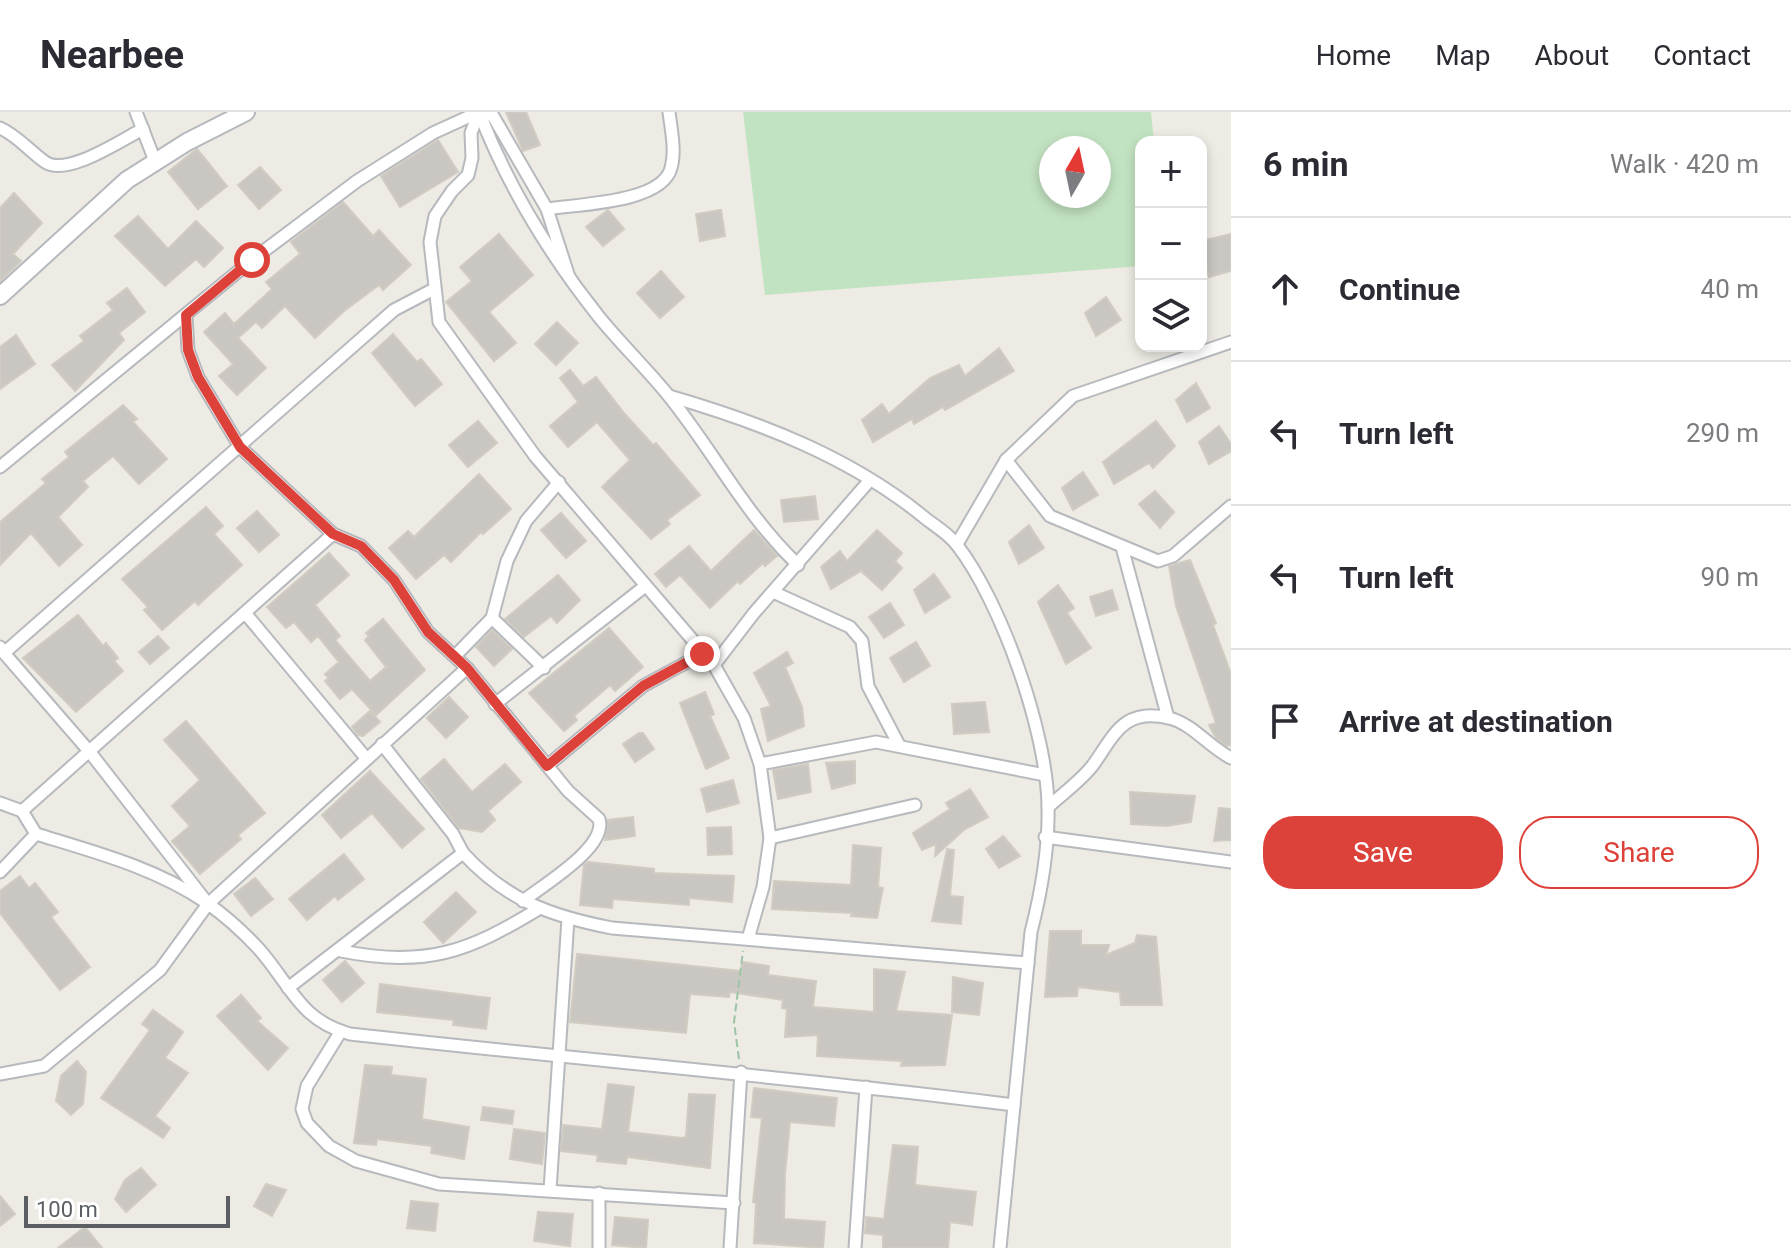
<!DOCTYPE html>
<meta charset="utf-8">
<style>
body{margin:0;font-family:Roboto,sans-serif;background:#f2f2f3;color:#2b2b33}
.controls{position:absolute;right:24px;top:24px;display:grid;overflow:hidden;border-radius:16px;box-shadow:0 4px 12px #0003}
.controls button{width:72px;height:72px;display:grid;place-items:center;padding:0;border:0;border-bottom:2px solid #e1e1e2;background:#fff;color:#2b2b33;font:40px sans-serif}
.compass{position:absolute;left:1039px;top:24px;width:72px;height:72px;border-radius:50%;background:#fff;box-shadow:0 4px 12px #0003;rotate:9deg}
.scale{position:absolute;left:24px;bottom:20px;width:206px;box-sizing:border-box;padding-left:8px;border:4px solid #5b5f63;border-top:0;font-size:22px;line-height:28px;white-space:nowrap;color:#5b5f63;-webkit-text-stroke:6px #fff;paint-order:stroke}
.stop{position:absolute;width:24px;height:24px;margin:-18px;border:6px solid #dd423a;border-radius:50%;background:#fff}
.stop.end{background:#dd423a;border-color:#fff;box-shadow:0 2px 8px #0008}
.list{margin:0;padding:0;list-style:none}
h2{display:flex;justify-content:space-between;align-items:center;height:104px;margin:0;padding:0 32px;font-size:34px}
h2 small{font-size:26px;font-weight:400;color:#7c7c81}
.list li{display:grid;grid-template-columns:52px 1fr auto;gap:24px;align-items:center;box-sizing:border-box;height:144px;padding:0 32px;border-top:2px solid #e1e1e2}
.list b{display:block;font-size:30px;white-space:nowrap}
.list em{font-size:26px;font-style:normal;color:#7c7c81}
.actions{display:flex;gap:16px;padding:24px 32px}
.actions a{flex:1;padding:18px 0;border:2px solid #dd423a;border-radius:32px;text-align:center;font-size:28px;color:#dd423a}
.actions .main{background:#dd423a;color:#fff}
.icon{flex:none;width:44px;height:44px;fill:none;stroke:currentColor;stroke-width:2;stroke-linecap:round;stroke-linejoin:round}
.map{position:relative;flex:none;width:1231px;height:1136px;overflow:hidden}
header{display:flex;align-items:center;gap:48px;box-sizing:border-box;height:112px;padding:0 40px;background:#fff;border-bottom:2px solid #e1e1e2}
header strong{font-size:38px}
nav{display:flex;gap:44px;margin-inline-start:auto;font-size:28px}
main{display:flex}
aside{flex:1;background:#fff}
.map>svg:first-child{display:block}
.green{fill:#c2e3c1;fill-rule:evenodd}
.building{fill:#cac7c2;stroke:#d1ccc2;stroke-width:2}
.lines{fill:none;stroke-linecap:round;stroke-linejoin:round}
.street-casing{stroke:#b6b9bd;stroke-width:15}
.secondary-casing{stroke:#b5b8bd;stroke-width:20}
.path{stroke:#9bc4a5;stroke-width:2;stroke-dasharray:8 4;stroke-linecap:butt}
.street{stroke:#fff;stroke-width:11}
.secondary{stroke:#fff;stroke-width:16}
.route{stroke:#dd423a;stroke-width:10}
</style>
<header>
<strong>Nearbee</strong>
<nav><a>Home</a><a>Map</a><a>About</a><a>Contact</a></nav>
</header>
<main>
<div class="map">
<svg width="1231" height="1136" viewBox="0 0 1231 1136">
<rect width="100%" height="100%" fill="#edebe3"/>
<!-- green -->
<path class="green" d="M743,0H1151L1154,30H1141V154L765,183ZM1051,36H1099V84H1051Z"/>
<!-- building -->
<g class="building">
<path d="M506,0H526L540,33L523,39Z"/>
<path d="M438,28L458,60L400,95L381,64Z"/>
<path d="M197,37L227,74L198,97L168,60Z"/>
<path d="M260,55L281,78L259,97L238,73Z"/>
<path d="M14,81L42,111L13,142L21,149L0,169V96Z"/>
<path d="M343,90L373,124L379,118L411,153L383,178L379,173L344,199L315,226L285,194L262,216L256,210L238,226L266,256L237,283L219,264L233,252L204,220L225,201L234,212L272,177L266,170L300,142L291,130Z"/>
<path d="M608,98L624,117L603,134L586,115Z"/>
<path d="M721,98L725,124L700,129L696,102Z"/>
<path d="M138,104L168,137L196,109L223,136L204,155L196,147L165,174L115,124Z"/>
<path d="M499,122L533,163L489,200L516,231L494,249L446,190L472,169L460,155Z"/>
<path d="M1231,122V159L1209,165L1201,129Z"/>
<path d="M661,159L684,185L660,206L637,181Z"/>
<path d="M127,176L145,200L119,221L124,228L75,279L52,253L84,229L80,224L113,198L107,191Z"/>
<path d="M1106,185L1121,208L1096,224L1085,201Z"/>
<path d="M557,210L578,231L556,253L535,232Z"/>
<path d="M393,222L417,250L421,247L442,272L415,294L372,241Z"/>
<path d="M16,223L35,252L0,277V235Z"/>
<path d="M999,236L1014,259L945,298L943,295L914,312L912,307L873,330L862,308L882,292L889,302L930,266L959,253L965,264Z"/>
<path d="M570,258L583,274L596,265L624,301L653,333L656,331L700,383L667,408L670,412L651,427L602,375L630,348L597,310L568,335L550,314L578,290L560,266Z"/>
<path d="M1196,271L1210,296L1187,310L1176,288Z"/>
<path d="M123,293L137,307L133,310L167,347L139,372L113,344L83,369L88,375L58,405L82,433L59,454L31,421L0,453V410L46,371L42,367L69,345L65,340Z"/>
<path d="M478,309L497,331L468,355L449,333Z"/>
<path d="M1156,309L1175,334L1153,356L1149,351L1114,372L1103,350Z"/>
<path d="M1219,314L1231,332V339L1209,352L1199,330Z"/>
<path d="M1083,360L1098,383L1073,398L1062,376Z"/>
<path d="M479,362L511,397L483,422L481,420L451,450L444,443L416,467L389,436L408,419L414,425Z"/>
<path d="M1155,379L1174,400L1160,416L1139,392Z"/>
<path d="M815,384L818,407L784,410L781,388Z"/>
<path d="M206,395L223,414L214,422L242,453L198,493L195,489L162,518L144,498L148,495L122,467Z"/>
<path d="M257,399L279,423L259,440L237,416Z"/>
<path d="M561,401L586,429L566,446L541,418Z"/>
<path d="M1029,413L1044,436L1019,452L1009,430Z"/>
<path d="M754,418L777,444L765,454L763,451L740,472L738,469L710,496L680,463L666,475L655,462L689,434L711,459Z"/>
<path d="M877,418L902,441L895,449L902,456L882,478L861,459L831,477L821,455L840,439L847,449Z"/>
<path d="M329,441L349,463L315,493L340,524L335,528L370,569L386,555L365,528L369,524L366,521L383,507L425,558L376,603L352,577L340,587L325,569L329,566L325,562L339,550L318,524L311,530L294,510L286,516L267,495Z"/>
<path d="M1190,448L1216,511L1213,513L1231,562V633L1227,634L1216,626L1209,613L1216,611L1176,494L1169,454Z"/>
<path d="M934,462L950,485L925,501L914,478Z"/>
<path d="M558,463L580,488L557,511L551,504L524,525L505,507Z"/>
<path d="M1058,473L1074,496L1067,501L1091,536L1066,552L1038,490Z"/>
<path d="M1112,478L1118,497L1096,504L1090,485Z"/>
<path d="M890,491L904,513L884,526L869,505Z"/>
<path d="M78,503L103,534L106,531L118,546L114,549L123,559L76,600L23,546Z"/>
<path d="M609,516L643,555L615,579L610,573L574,604L577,608L564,619L529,581Z"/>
<path d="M492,518L512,537L494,554L476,535Z"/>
<path d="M158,524L169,536L150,552L139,540Z"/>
<path d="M916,530L930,554L904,570L890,546Z"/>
<path d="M787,540L793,551L785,555L802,595L804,614L768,629L761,597L771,594L754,561Z"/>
<path d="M705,580L714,602L710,604L729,646L706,657L680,591Z"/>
<path d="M449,585L468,605L446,626L427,606Z"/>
<path d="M985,590L989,620L954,622L952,592Z"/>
<path d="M370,599L380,610L363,624L358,623L352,615Z"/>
<path d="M186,609L265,701L238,723L241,727L200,762L172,729L190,714L172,694L200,668L164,628Z"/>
<path d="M639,621H643L654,637L635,650L623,632Z"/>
<path d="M444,647L472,680L505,652L521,670L488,699L495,708L482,720L459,716L421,667Z"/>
<path d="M855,649V671L832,677L826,651Z"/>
<path d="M808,652L811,680L778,687L773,658Z"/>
<path d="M370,659L424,717L402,736L372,701L341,726L322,703Z"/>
<path d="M733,668L739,691L707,700L701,677Z"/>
<path d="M970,677L988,705L965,717L935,744L936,732L922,738L913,721L950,697L946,691Z"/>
<path d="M1130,680L1195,684L1191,710L1167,714L1131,712Z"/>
<path d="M1219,696L1231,697V728L1214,729Z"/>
<path d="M633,705L635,724L605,728L608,708Z"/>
<path d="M731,715L732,742L708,743L707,716Z"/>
<path d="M1003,724L1020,744L999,756L986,737Z"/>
<path d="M853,733L881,736L878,775L883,776L877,806L851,804L852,801L772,797L774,769L851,773Z"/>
<path d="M947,737L954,738L950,784L963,785L961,812L932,809Z"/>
<path d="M344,742L364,767L338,788L335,784L307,808L289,787Z"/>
<path d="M588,750L654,757V761L734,764L732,790L689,786V793L613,787L612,796L580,793L584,753Z"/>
<path d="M20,764L29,776L35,771L58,800L51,805L90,855L60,878L0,801V779Z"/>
<path d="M255,766L273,787L251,804L234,782Z"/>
<path d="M456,780L476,800L443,831L424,810Z"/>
<path d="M1050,819H1081V833H1109L1106,843L1135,831L1137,823L1156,825L1162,893H1121L1120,880L1078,875L1077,884L1045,885Z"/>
<path d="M577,842L741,859L742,850L769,854L768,863L816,869L813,895L874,900V857L905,860L896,899L952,903L945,953L901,954L902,949L817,944L818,923L785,925L787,897L782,896L783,888L730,880L729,885L690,882L686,921L570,910Z"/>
<path d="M345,849L364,871L342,890L323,868Z"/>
<path d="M953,865L983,871L979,903L952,900Z"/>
<path d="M380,872L490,886L486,917L453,913L454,908L377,900Z"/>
<path d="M241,883L261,906L257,909L288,936L268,958L217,904Z"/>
<path d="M153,898L183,920L165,946L188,961L155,1004L170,1016L163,1026L101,986L150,918L142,912Z"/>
<path d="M77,949L86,960L83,992L71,1003L56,989L61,964Z"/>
<path d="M365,953L392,955L391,963L426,967L422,1007L469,1015L464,1047L431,1041L432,1034L377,1027L376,1033L354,1031Z"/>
<path d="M608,972L634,975L628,1020L682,1026L686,1025L689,982L715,983L710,1056L627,1045L626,1052L597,1049L598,1043L561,1039L563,1013L602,1017Z"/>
<path d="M754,976L837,986L834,1014L790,1010L785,1062L784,1107L825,1110L823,1136L754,1131L756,1091L753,1090L762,1006L751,1005Z"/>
<path d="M483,995L514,999L512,1012L481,1008Z"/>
<path d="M514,1017L545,1021L542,1052L510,1047Z"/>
<path d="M893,1033L918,1035L915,1073L976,1080L972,1113L950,1110L948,1136H883V1123L865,1121L866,1105L884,1107Z"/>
<path d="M141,1056L156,1073L126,1100L115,1087L125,1068Z"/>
<path d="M266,1072L286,1078L272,1104L254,1094Z"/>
<path d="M0,1084L15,1102L0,1114Z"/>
<path d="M411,1089L438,1092L435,1119L407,1116Z"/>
<path d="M538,1100L573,1102L570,1134L534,1129Z"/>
<path d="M615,1105L648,1108L646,1136L612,1133Z"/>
<path d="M85,1115L102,1136H58Z"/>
</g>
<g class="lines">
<!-- street casing -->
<g class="street-casing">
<g id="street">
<path d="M136,0L155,49"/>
<path d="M479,0L471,21L472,46L468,63L452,79L435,104L430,130L439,210L535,344L714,553L744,606L760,652L770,726L763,775L748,827"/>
<path d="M479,0C508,75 549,142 599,205C621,232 646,256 668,283C715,341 743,400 798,453"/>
<path d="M0,16C18,24 29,39 45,50C67,65 121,28 143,17"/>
<path d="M547,97C578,92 662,91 671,56C676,39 671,17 669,0"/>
<path d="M186,203L188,238L198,265L240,335L333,422L361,434L394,468L428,520L467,556L568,679L599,707C608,735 543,773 523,789"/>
<path d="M669,284C759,310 851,345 925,406C935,414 949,422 957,433C1002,491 1047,621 1048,694C1049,735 1041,781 1031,820L1000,1136"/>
<path d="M1006,348L1050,404L1158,449L1173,444L1231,394"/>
<path d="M0,355L252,148L357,69L433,21L479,0L493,4L547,97L568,162"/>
<path d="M957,432L1006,348L1073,284L1231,230"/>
<path d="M1122,435L1168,606"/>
<path d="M773,480L850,515L862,529L868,574L899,633"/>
<path d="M246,502L366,646"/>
<path d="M492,506L544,556"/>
<path d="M0,535L4,541L394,198L434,177"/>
<path d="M4,541L89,639L205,788"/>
<path d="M455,544L492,506L507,449L526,409L559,370"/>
<path d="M714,553L754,501L870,368"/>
<path d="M495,592L644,475"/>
<path d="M760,652L876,630L1045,663"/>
<path d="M547,654L643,574L702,542"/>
<path d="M0,691L22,699L36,722C95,740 156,756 207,791C224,803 244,821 258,836C291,873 299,908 350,922C572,947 793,965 1014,993"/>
<path d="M1048,695C1062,682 1081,669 1093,653C1114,624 1123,595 1169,606C1193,612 1209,635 1231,646"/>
<path d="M22,699L333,422"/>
<path d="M1045,725L1231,750"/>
<path d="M770,726L915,693"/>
<path d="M463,741C506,788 550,804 612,816L1028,851"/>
<path d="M0,760L36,722"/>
<path d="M341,839C426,856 468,840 540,796"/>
<path d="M288,876L463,741L453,722L382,632"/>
<path d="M341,919L307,974L302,997L307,1011L329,1034L356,1049L439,1072L734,1091"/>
<path d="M0,962L44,954L160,858L208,792L467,556"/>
<path d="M550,1078L568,807"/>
<path d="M599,1081V1136"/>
<path d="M730,1136L741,960"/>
<path d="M855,1136L866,975"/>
</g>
</g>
<!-- secondary casing -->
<g class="secondary-casing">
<path id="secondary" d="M0,184L127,68L187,30L246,0"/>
</g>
<!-- path -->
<path class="path" d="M739,947L734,910L743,839"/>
<!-- street -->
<use href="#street" class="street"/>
<!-- secondary -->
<use href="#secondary" class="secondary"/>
</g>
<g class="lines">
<!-- route -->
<path class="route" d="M252,148L186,203L188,238L198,265L240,335L333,422L361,434L394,468L428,520L467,556L547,654L643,574L702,542"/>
</g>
</svg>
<div class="controls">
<button>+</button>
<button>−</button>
<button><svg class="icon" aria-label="layers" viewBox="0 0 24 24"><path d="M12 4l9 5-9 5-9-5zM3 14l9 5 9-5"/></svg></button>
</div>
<svg class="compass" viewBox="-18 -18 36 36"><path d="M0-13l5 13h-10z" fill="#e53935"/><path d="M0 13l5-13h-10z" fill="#7c7c81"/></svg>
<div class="scale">100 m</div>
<div class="stop" style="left:252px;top:148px"></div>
<div class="stop end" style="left:702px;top:542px"></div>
</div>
<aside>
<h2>6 min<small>Walk · 420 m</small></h2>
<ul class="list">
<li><svg class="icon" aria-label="ahead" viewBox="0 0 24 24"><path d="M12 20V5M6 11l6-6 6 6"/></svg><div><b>Continue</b></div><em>40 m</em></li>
<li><svg class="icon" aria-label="left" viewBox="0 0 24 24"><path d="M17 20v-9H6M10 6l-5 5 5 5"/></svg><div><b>Turn left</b></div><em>290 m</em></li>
<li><svg class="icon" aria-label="left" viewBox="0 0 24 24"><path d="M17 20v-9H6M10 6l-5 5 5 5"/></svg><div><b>Turn left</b></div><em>90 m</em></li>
<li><svg class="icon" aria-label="arrive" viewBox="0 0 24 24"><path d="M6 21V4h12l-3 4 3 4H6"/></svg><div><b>Arrive at destination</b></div></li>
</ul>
<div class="actions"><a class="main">Save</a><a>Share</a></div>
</aside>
</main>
